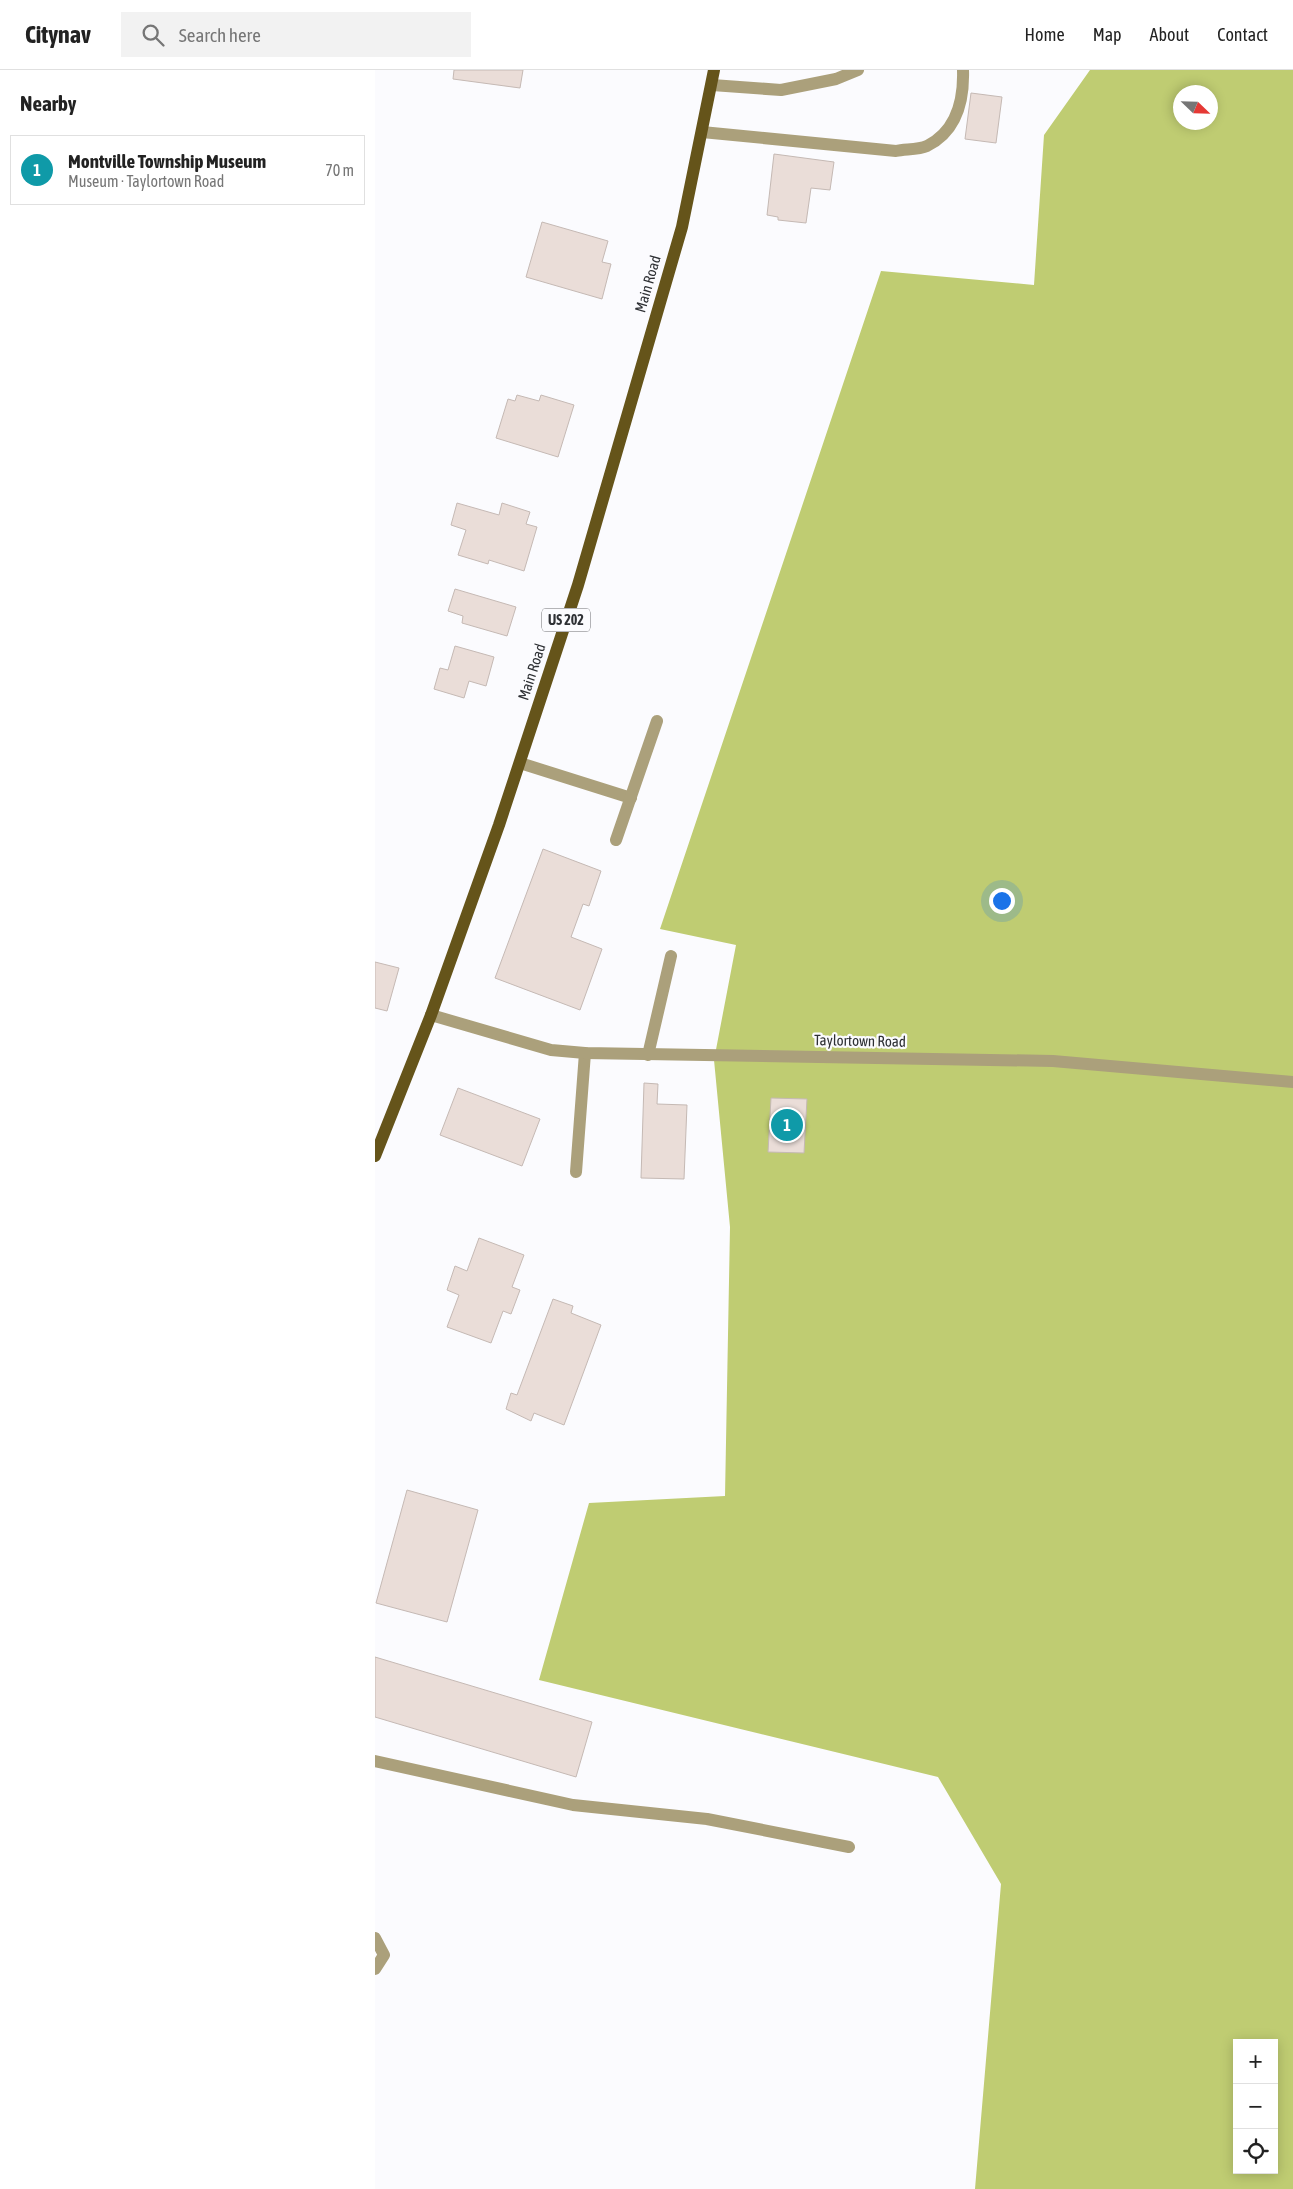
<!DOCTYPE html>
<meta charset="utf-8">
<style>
body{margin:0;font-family:"Asap Condensed",sans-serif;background:#f2f2f2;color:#222}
.controls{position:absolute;right:15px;bottom:15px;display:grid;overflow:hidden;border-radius:0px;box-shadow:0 2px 12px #0003}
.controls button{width:45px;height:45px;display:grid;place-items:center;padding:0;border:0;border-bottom:1px solid #e0e0e0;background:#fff;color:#222;font:25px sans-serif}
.compass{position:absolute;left:798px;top:15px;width:45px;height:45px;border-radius:50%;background:#fff;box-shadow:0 2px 12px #0003;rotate:113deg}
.you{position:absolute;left:626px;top:830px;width:18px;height:18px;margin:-12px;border:4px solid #fff;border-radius:50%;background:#1a73e8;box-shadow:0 0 0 8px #1a73e833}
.badge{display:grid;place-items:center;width:32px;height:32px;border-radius:50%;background:#111827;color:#fff;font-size:16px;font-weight:700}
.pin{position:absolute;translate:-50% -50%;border:2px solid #fff;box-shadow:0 1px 5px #0006}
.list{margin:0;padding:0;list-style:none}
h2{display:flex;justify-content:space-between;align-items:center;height:65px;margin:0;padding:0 20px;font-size:21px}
h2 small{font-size:16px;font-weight:400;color:#767676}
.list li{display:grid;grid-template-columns:32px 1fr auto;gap:15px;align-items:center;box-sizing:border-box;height:70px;margin:0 10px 10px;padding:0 10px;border:1px solid #e0e0e0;border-radius:0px}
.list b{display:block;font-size:19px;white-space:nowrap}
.list p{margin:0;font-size:16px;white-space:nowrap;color:#767676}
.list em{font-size:16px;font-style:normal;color:#767676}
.icon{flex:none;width:28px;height:28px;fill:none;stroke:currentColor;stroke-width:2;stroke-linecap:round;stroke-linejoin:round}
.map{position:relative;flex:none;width:918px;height:2119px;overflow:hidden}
header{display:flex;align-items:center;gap:30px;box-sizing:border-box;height:70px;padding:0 25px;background:#fff;border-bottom:1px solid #e0e0e0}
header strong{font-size:24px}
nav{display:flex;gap:28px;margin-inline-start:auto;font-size:18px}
.search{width:350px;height:45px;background:#f2f2f2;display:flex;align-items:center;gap:12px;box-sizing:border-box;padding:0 18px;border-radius:0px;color:#767676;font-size:19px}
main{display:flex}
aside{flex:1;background:#fff}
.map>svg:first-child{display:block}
.forest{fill:#bfcc72;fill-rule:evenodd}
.building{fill:#eaddd8;stroke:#c5b9b4}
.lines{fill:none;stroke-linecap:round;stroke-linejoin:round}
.service{stroke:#aba07b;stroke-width:12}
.tertiary{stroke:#aba07b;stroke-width:12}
.primary{stroke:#65541a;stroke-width:12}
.labels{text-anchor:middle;stroke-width:4.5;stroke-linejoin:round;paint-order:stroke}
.shield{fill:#fbfbfe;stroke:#6c6d71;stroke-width:1}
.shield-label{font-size:14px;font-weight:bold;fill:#2e3034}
.street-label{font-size:15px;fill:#2e3034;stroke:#fbfbfe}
</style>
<header>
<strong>Citynav</strong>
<div class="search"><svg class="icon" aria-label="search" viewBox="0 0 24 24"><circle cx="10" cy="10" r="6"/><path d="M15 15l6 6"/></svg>Search here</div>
<nav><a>Home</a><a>Map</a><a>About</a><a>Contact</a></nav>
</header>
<main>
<aside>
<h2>Nearby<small></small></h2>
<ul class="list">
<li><span class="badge" style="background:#0f9aa8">1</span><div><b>Montville Township Museum</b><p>Museum · Taylortown Road</p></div><em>70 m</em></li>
</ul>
</aside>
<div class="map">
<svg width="918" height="2119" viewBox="0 0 918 2119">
<rect width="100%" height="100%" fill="#fbfbfe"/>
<!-- forest -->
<path class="forest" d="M715,0H918V2119H600L626,1814L563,1707L164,1610L214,1433L350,1426L355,1157L339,990L361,875L285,859L506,201L659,215L669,65ZM806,22H836V52H806ZM862,1973H899V2100H862Z"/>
<!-- building -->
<g class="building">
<path d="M79,0H148L145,18L78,9Z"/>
<path d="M596,23L627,27L621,73L590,69Z"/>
<path d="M399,84L459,92L455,120L436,118L431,153L403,150V147L392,145Z"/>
<path d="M167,152L233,171L227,192L236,194L227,229L151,207Z"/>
<path d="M142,325L164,331L166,325L199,335L183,387L121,368L133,329L140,331Z"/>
<path d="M82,433L124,445L127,433L155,442L151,454L162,457L149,501L114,490L113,494L83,485L91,460L76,455Z"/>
<path d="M80,519L141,537L132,566L87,553L88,546L73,541Z"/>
<path d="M80,576L119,587L111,616L94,611L89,628L59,619L65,598L73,600Z"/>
<path d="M168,779L226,801L214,836L208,834L196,867L227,879L205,940L120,908Z"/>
<path d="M0,892L24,898L12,941L0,938Z"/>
<path d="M269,1013L283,1014L282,1034L312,1035L309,1109L266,1108Z"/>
<path d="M83,1018L165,1049L147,1096L65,1065Z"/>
<path d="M396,1028L432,1029L429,1083L393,1082Z"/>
<path d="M104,1168L149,1185L137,1217L145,1220L136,1244L128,1241L116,1273L72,1257L84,1225L72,1220L80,1196L92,1201Z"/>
<path d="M178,1229L198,1236L196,1243L226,1255L189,1355L159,1343L156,1351L131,1339L136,1323L142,1325Z"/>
<path d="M32,1420L103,1440L72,1552L1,1533Z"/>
<path d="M0,1587L217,1652L201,1707L0,1647Z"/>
</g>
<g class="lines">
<!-- service -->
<g class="service">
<path d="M337,15L406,20L461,9L483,0"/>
<path d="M327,62L521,81C530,79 543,80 552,76C582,61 589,31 588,0"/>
<path d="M145,693L256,728"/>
<path d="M241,770L282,651"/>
<path d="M273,985L296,886"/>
<path d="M201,1102L210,983"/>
<path d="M0,1691L198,1735L332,1749L474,1777"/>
<path d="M0,1868L9,1885L0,1899"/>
</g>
<!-- tertiary -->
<path class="tertiary" d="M56,945L176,980L210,983L678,991L918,1012"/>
<!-- primary -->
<path class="primary" d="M0,1086L56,945L124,755L203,515L307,157L339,0"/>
</g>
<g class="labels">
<!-- shield labels -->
<rect class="shield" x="167" y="538.5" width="48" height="23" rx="4"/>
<g class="shield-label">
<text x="191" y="555">US 202</text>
</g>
<!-- street labels -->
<g class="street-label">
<text transform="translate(273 214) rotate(-74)" y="5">Main Road</text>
<text transform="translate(157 602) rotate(-72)" y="5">Main Road</text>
<text transform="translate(485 971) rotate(1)" y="5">Taylortown Road</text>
</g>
</g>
</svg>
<div class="controls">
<button>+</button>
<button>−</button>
<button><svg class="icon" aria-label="locate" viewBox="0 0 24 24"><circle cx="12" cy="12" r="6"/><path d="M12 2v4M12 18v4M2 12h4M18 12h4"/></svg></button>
</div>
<svg class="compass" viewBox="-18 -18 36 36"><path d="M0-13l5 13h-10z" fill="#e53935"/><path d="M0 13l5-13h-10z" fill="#767676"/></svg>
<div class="you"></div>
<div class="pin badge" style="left:412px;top:1055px;background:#0f9aa8">1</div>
</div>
</main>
